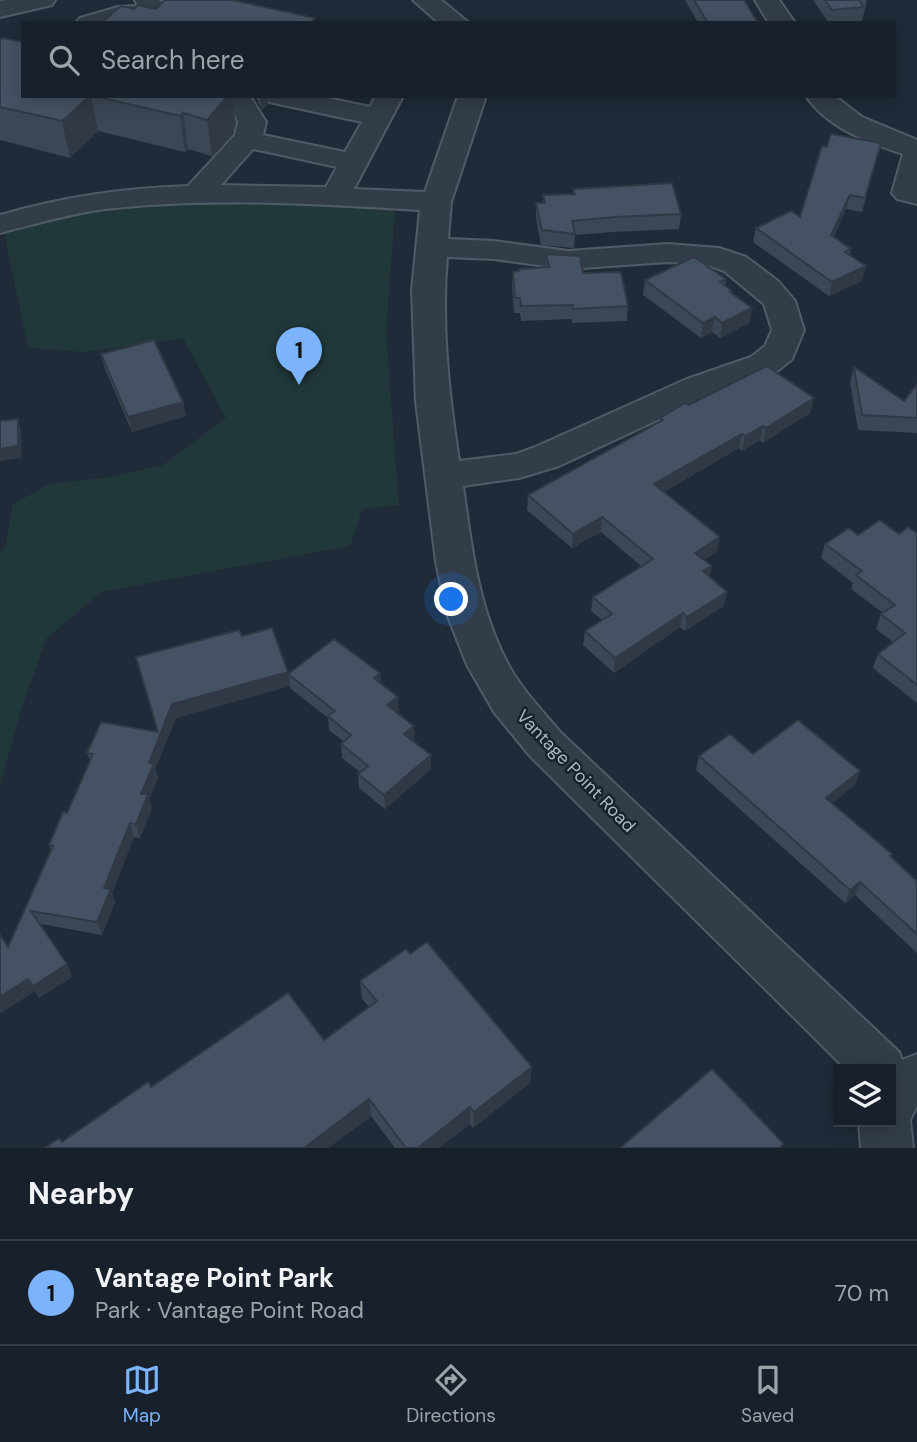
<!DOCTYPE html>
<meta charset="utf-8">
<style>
body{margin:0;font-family:"DM Sans",sans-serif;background:#242d37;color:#f1f3f6}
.controls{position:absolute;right:21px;bottom:21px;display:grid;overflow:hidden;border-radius:0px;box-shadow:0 4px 18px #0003}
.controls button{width:63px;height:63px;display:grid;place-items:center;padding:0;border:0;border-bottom:2px solid #363e47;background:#17202b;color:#f1f3f6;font:35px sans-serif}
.you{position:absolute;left:452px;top:600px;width:24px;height:24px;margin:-18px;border:5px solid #fff;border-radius:50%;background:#1a73e8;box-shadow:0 0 0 10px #1a73e833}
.badge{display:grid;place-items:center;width:46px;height:46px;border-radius:50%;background:#7bb3fd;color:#111;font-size:23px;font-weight:700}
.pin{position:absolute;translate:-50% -58px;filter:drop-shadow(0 2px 4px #0008)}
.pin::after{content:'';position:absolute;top:37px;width:24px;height:21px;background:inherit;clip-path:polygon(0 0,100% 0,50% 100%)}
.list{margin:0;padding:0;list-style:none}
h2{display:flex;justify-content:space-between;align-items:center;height:91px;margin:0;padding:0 28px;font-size:30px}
h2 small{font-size:23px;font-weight:400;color:#9ea3a9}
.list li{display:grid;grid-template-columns:46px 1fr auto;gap:21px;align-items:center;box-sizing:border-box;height:105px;padding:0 28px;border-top:2px solid #363e47}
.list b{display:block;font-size:26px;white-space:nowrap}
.list p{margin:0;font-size:23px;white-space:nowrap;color:#9ea3a9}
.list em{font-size:23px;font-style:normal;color:#9ea3a9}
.icon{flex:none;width:38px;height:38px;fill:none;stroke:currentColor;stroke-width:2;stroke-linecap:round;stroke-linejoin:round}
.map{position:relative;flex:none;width:917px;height:1148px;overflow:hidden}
.search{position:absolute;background:#17202b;box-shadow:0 4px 18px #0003;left:21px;right:21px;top:21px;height:77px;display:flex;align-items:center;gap:18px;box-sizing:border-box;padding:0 24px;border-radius:0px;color:#9ea3a9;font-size:26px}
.sheet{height:196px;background:#17202b}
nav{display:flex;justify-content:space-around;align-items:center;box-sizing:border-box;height:98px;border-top:2px solid #363e47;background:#17202b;font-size:19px;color:#9ea3a9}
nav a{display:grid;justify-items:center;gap:4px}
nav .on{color:#7bb3fd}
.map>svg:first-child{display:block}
.green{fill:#21383a}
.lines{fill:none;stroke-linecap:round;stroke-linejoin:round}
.minor-casing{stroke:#505b67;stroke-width:4}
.minor{fill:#333d49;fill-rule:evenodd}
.wall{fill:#3b4755}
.shaded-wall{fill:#303945}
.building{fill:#455263;stroke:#303945;stroke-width:2}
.labels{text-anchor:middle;stroke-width:5;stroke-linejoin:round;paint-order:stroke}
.street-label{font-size:18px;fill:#adb8c6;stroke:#18222d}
</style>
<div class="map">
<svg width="917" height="1148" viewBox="0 0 917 1148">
<rect width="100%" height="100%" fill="#1f2b39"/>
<!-- green -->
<path class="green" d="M175,202L381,204L395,212L386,333L399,505L362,509L350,546L101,592L46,639L20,713L0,786V552L5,548L13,504L50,484L109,477L163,465L226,418L183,338L86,352L28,348L4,232L106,207Z"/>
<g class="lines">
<!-- minor casing -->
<g class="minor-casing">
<g id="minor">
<path d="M7,0H55L52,5L0,17V1Z"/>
<path d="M135,0H159L161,2L211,0L213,3L210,8L156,20L76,23L80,18L118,7L138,6Z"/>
<path d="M413,0H441L469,23H439Z"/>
<path d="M755,0H779L795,23H769Z"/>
<path d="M226,96H250L266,122L263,135L345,152L362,122L269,102L266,96H318L370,107L376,96H403L354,189L425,192L458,96H486L451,202L448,239L494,241L568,251L668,244L719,248L746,257L778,281L795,301L804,330L792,359L775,373L711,395L559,466L519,478L463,486C471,544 478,605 505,658C518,686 541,709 560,732L899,1052L902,1060L917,1054V1106L910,1120L913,1148H861L859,1122H891V1069H846L530,756L494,712L467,665L447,614L436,562L416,402L412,290L420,210C315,204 209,197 105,209C69,214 35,224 0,233V215C62,197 124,188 188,186L235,135L238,122ZM253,149L263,151L337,167L326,187L221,185ZM447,257L494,259L568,269L668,262L705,264L724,271L764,304L772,330L765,346L751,357L687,379L533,448L516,454L459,461C449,394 441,325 447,257Z"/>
<path d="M806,96H835L862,117L917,140V204L897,199L892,193L903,154C867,142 828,128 806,96Z"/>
</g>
</g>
<!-- minor -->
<use href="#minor" class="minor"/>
</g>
<!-- wall -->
<g class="wall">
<path d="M685,0H744L758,23H698Z"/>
<path d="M813,0H867L862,21L841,23H829Z"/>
<path d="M0,40L23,96H232L235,122L233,134L212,156L188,149L185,152L98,131L70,158L0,140Z"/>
<path d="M255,96H267L268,104L262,110Z"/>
<path d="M881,143L862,212L846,209L834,237L851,249L850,255L866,266L862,281L829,296L753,242L756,228L800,217L827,147Z"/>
<path d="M573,189L681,214L679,229L614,232L575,235L574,248L541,245L536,217V203H543V195L573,194Z"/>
<path d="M546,254L583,273L628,306L627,321L572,323V319L521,321L520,313H514L512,286L513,272L546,267Z"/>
<path d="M726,279L725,286L732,291V293L752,308L749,323L720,338L712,332L701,338L643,295L645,280Z"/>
<path d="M101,354L183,402L186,416L132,432L105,369Z"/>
<path d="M854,367L904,401L917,384V433L858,430L850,382Z"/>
<path d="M689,405L810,413L763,443L760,440L742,451L739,448L664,492L717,552L704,560L709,577L724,606L685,631L680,627L614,673L583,645L585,631L602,620L591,611L593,597L641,566L601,532L572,548L527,510L528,495L660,422V418Z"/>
<path d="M917,533V703L873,668L878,654L893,642L876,629L881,614L883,613L851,589L853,583L821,558L825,544L858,535Z"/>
<path d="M242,636L289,673H380L381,684L399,711L397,713L415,740L413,741L431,755V769L385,809L359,788L358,774L360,772L342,758L341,744L344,742L329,730L328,718L290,688V686L176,718L155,769L158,778L149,799L152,808L140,838L134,837L112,893L115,902L102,935L41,924L67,964L72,977L39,998L8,947L51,851L49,845L67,813L90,760L87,753L158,731Z"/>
<path d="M753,754L860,771L855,785L832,803L917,881V953L855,895L845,903L696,770L699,756Z"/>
<path d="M360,981L530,1083L473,1128L470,1124L439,1148H395L371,1116L328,1148H45L62,1142L151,1087L324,1040L369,1007L362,999Z"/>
</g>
<!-- shaded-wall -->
<g class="shaded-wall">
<path d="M90,96H91L98,131L70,158L62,121Z"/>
<path d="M228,96H232L235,122L233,134L212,156L207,120Z"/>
<path d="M260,96H267L268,104L262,110Z"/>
<path d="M183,113L188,149L185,152L180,116Z"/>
<path d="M850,195L846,209L828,249L831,235Z"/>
<path d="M866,266L862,281L829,296L832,282Z"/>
<path d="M752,308L749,323L720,338L722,323Z"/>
<path d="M715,317L712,332L701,338L703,323Z"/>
<path d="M814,398L810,413L763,443L766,428Z"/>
<path d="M183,402L186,416L132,432L128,417Z"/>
<path d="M18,419L21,431L22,458L0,461V449Z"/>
<path d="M763,426L760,440L742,451L745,436Z"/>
<path d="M742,434L739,448L652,499L654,484Z"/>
<path d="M602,517L601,532L572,548L573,534Z"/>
<path d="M720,537L717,552L693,567L695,553Z"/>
<path d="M712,566L709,580L703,571Z"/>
<path d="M727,592L724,606L685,631L687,617Z"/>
<path d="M683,613L680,627L614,673L615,658Z"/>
<path d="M288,672L290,686L176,718L155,769L158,778L149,799L152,808L140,838L136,824L141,794L149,763L172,704Z"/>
<path d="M380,673L381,688L374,678Z"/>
<path d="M398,697L399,711L388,719L387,705Z"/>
<path d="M414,726L415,740L405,748L404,734Z"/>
<path d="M431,755V769L385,809L384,795Z"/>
<path d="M860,771L855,785L821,812L826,798Z"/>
<path d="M130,823L134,837L112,893L115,902L102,935L97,922L104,888Z"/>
<path d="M860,882L855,895L845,903L850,890Z"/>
<path d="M67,964L72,977L39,998L33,986Z"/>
<path d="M28,979L34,992L0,1014V997Z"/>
<path d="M532,1067L530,1083L473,1128L474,1112Z"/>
<path d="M369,1099L371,1116L328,1148H304Z"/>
<path d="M470,1107V1124L439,1148H418Z"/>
</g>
<!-- building -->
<g class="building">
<path d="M165,0H232L315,18L311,23H101L121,6L134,9L138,5L156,9Z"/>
<path d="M694,0H744L758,23H708Z"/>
<path d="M825,0H859L864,7L832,10Z"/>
<path d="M3,38L23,42V96H90L62,121L0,107V40Z"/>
<path d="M94,96H228L207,120L183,113L180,116Z"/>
<path d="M831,134L881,143L865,198L850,195L831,235L851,249L845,252L866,266L832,282L756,228L791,211L800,217L822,146L827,147Z"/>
<path d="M672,183L681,214L615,217L572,221L575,234L542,230L536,203H545L543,195L575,194L573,189Z"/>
<path d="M546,254L580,256L583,273L621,272L628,306L573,309V305L521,306L520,298H515L513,272L519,271V269L549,267Z"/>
<path d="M694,257L726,279L720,282L732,291L730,292L752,308L722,323L715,317L703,323L645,280Z"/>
<path d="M154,340L183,402L128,417L101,354Z"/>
<path d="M767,366L814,398L766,428L763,426L745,436L742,434L654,484L720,537L695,553L712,566L703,571L727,592L687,617L683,613L615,658L585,631L612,614L593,597L653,559L602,517L573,534L528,495L663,420L660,418L685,403L689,405Z"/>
<path d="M854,367L904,401L917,384V418L862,415Z"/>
<path d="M18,419V446L0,449V421Z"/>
<path d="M880,520L899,534L908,527L917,533V685L878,654L905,633L881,614L895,605L856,575L862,571L825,544L849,528L858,535Z"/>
<path d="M272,628L288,672L172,704L149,763L154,764L141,794H148L136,824L130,823L104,888L111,889L97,922L31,911L67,964L33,986L28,979L0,997V935L8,947L53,846L49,845L63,812L67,813L93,754L87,753L101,722L158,732L136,657L239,630L242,636Z"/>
<path d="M334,639L380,673L374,678L398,697L387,705L414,726L404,734L431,755L384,795L358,774L368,766L341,744L351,735L328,716L335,711L288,674Z"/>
<path d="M798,720L860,771L826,798L892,854L890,856L917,881V934L860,882L850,890L699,756L730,734L753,754Z"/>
<path d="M427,942L532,1067L474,1112L470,1107L418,1148H406L369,1099L304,1148H45L59,1138L62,1142L148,1082L151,1087L288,993L324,1040L377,1001L360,981L406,949L410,954Z"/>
<path d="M712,1069L784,1144L779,1148H620Z"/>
</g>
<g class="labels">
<!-- street labels -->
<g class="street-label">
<text transform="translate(576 771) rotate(46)" y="6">Vantage Point Road</text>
</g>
</g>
</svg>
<div class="controls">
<button><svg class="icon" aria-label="layers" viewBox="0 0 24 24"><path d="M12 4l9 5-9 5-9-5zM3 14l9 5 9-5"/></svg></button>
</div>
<div class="you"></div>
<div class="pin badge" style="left:299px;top:385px">1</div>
<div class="search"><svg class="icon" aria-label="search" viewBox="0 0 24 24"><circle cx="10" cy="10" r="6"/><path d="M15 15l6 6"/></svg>Search here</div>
</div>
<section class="sheet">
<h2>Nearby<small></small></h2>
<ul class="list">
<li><span class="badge">1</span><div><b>Vantage Point Park</b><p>Park · Vantage Point Road</p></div><em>70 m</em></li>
</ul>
</section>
<nav>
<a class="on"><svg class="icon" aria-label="map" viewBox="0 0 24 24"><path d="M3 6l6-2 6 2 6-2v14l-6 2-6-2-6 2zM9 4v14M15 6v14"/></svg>Map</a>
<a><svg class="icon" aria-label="directions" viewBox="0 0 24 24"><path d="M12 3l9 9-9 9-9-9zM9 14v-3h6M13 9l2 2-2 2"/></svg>Directions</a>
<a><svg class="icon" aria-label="saved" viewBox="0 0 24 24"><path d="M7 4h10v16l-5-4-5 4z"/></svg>Saved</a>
</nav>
